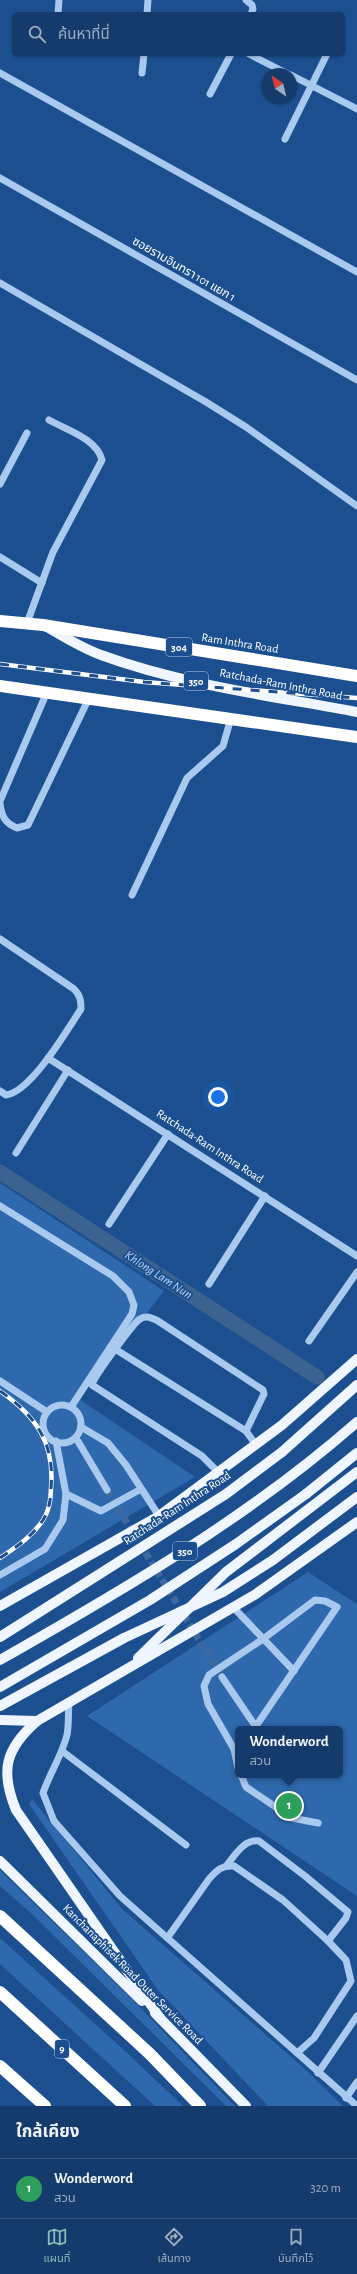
<!DOCTYPE html>
<html lang="th">
<meta charset="utf-8">
<style>
body{margin:0;font-family:"Alegreya Sans","Noto Sans Thai",sans-serif;background:#214673;color:#f1f3f6}
.compass{position:absolute;left:261px;top:68px;width:36px;height:36px;border-radius:50%;background:#143b6b;box-shadow:0 1px 3px #0004;rotate:325deg}
.you{position:absolute;left:218px;top:1097px;width:14px;height:14px;margin:-10px;border:3px solid #fff;border-radius:50%;background:#1a73e8;box-shadow:0 0 0 6px #1a73e833}
.badge{display:grid;place-items:center;width:26px;height:26px;border-radius:50%;background:#8bbbb9;color:#fff;font-size:13px;font-weight:700}
.pin{position:absolute;translate:-50% -50%;border:2px solid #fff;box-shadow:0 1px 4px #0006}
.popup{position:absolute;left:235px;top:1726px;width:108px;height:52px;box-sizing:border-box;display:grid;place-content:center;border-radius:6px;background:#143b6b;filter:drop-shadow(0 1px 3px #0005);font-size:13px;white-space:nowrap;color:#9dadc1}
.popup b{font-size:15px;color:#f1f3f6}
.popup::after{content:'';position:absolute;left:50%;top:100%;margin-left:-8px;border:8px solid transparent;border-top-color:#143b6b}
.list{margin:0;padding:0;list-style:none}
h2{display:flex;justify-content:space-between;align-items:center;height:52px;margin:0;padding:0 16px;font-size:17px}
h2 small{font-size:13px;font-weight:400;color:#9dadc1}
.list li{display:grid;grid-template-columns:26px 1fr auto;gap:12px;align-items:center;box-sizing:border-box;height:60px;padding:0 16px;border-top:1px solid #33557e}
.list b{display:block;font-size:15px;white-space:nowrap}
.list p{margin:0;font-size:13px;white-space:nowrap;color:#9dadc1}
.list em{font-size:13px;font-style:normal;color:#9dadc1}
.icon{flex:none;width:22px;height:22px;fill:none;stroke:currentColor;stroke-width:2;stroke-linecap:round;stroke-linejoin:round}
.map{position:relative;flex:none;width:357px;height:2106px;overflow:hidden}
.search{position:absolute;background:#143b6b;box-shadow:0 1px 3px #0004;left:12px;right:12px;top:12px;height:44px;display:flex;align-items:center;gap:10px;box-sizing:border-box;padding:0 14px;border-radius:6px;color:#9dadc1;font-size:15px}
.sheet{height:112px;background:#143b6b}
nav{display:flex;justify-content:space-around;align-items:center;box-sizing:border-box;height:56px;border-top:1px solid #33557e;background:#143b6b;font-size:11px;color:#9dadc1}
nav a{display:grid;justify-items:center;gap:2px}
nav .on{color:#8bbbb9}
.map>svg:first-child{display:block}
.green{fill:#2e69ad;fill-rule:evenodd}
.lines{fill:none;stroke-linecap:round;stroke-linejoin:round}
.canal{stroke:#3c6290;stroke-width:15}
.minor-tunnel{stroke:#3d69a0;stroke-width:7;stroke-dasharray:7 3.5;stroke-linecap:butt}
.minor{stroke:#a9c9ee;stroke-width:7}
.major{stroke:#f0f6ff;stroke-width:10}
.highway{stroke:#fff;stroke-width:12}
.rail-casing{stroke:#fff;stroke-width:4.5}
.rail{stroke:#1b4f8f;stroke-width:3;stroke-dasharray:9;stroke-linecap:butt}
.major-bridge{stroke:#f0f6ff;stroke-width:10}
.labels{text-anchor:middle;stroke-width:4;stroke-linejoin:round;paint-order:stroke}
.shield{fill:#1b4f8f;stroke:#bbcadd;stroke-width:1}
.shield-label{font-size:11px;font-weight:bold;fill:#fff}
.street-label{font-size:12px;fill:#fff;stroke:#1b4f8f}
.water-label{font-size:13px;font-style:italic;fill:#b5d3f5;stroke:#1b4f8f}
</style>
<div class="map">
<svg width="357" height="2106" viewBox="0 0 357 2106">
<rect width="100%" height="100%" fill="#1b4f8f"/>
<!-- green -->
<g class="green">
<path d="M0,1183L164,1291L79,1399L195,1477L0,1592Z"/>
<path d="M308,1572L357,1604V1896L87,1716ZM238,1729H340V1775H238Z"/>
<path d="M32,1799L122,1909L306,2070L343,2106H268L158,1990L29,1804Z"/>
<path d="M0,1870L130,1997L235,2106H226L32,1914L0,1886Z"/>
<path d="M0,1938L126,2052L183,2106H155L0,1964Z"/>
</g>
<g class="lines">
<!-- canal -->
<path class="canal" d="M0,1172L317,1377"/>
<!-- minor-tunnel -->
<path class="minor-tunnel" d="M107,1490L222,1677"/>
<!-- minor -->
<g class="minor">
<path d="M246,0L252,5L253,9L251,14"/>
<path d="M58,14L59,0"/>
<path d="M147,14L148,0"/>
<path d="M249,54L288,74"/>
<path d="M0,73L357,272"/>
<path d="M142,73L144,54"/>
<path d="M291,75L357,109"/>
<path d="M210,94L231,54"/>
<path d="M285,139L327,54"/>
<path d="M0,178L357,380"/>
<path d="M0,283L206,402L246,427L357,506"/>
<path d="M0,484L27,433"/>
<path d="M0,557L42,583"/>
<path d="M27,623L53,552L102,460C97,439 67,430 49,420"/>
<path d="M0,801L47,692"/>
<path d="M0,804C2,817 5,823 17,828L28,825L89,698"/>
<path d="M132,895L187,778L223,746L231,718"/>
<path d="M0,939L74,989C80,995 81,1000 81,1009C67,1030 31,1092 6,1095L0,1091"/>
<path d="M48,1058L357,1256"/>
<path d="M16,1153L68,1070"/>
<path d="M0,1206L113,1276L129,1292L134,1305L132,1314L71,1407"/>
<path d="M109,1224L168,1134"/>
<path d="M209,1284L265,1196"/>
<path d="M309,1341L357,1272"/>
<path d="M115,1349L246,1431"/>
<path d="M0,1381L47,1412"/>
<circle cx="62" cy="1424" r="19"/>
<path d="M81,1427L108,1443L126,1465L159,1516"/>
<path d="M76,1438L107,1490"/>
<path d="M219,1473L202,1456L92,1385C93,1378 134,1322 140,1319C147,1315 152,1318 158,1321L263,1390L264,1394L246,1431L256,1445"/>
<path d="M66,1494L101,1511L141,1489"/>
<path d="M0,1575L45,1549L63,1520L66,1494L56,1441"/>
<path d="M233,1607L294,1671"/>
<path d="M222,1677L256,1727"/>
<path d="M69,1704C68,1714 69,1725 67,1735C62,1755 50,1773 43,1793L54,1821L120,1896L357,2106"/>
<path d="M62,1751L186,1845"/>
<path d="M238,1768L234,1749L208,1704L204,1686L209,1675L263,1639L315,1600L325,1601L337,1607L254,1729"/>
<path d="M241,1775L246,1787L292,1818L318,1823"/>
<path d="M227,1865C235,1855 244,1839 259,1841L305,1876L348,1912L346,1918L328,1941"/>
<path d="M168,1937L209,1879C217,1870 222,1865 234,1866L283,1900L328,1941L346,1960L351,1981L314,2038L297,2053"/>
<path d="M318,2073L357,2016"/>
<path d="M346,2098L357,2082"/>
</g>
<!-- major -->
<g class="major">
<path d="M47,627C64,637 82,648 101,655C183,685 272,696 357,712"/>
<path d="M282,1452L357,1385"/>
<path d="M306,1494L357,1453"/>
<path d="M0,1606L159,1516L282,1425L357,1359"/>
<path d="M138,1658L226,1572L357,1472"/>
<path d="M0,1720L37,1721"/>
<path d="M0,1861L142,2001"/>
<path d="M155,2013L246,2106"/>
<path d="M160,2018L16,1810C0,1771 5,1749 37,1721L256,1594L357,1522"/>
</g>
<!-- highway -->
<g class="highway">
<path d="M0,621L43,625L357,676"/>
<path d="M0,686L357,737"/>
<path d="M0,1916L150,2054L200,2106"/>
<path d="M0,1992L125,2106"/>
<path d="M0,2066L45,2106"/>
</g>
<!-- rail casing -->
<g class="rail-casing">
<g id="rail">
<path d="M0,664L144,682L357,698"/>
<path d="M0,1391C36,1416 55,1443 51,1488C51,1498 49,1511 43,1520C32,1537 16,1547 0,1558"/>
</g>
</g>
<!-- rail -->
<use href="#rail" class="rail"/>
<!-- major-bridge -->
<g class="major-bridge">
<path d="M0,1637L226,1494L282,1452"/>
<path d="M0,1660C125,1589 249,1517 357,1422"/>
<path d="M0,1687L150,1600L236,1544L306,1494"/>
<path d="M0,1706L124,1638L223,1592L273,1560L357,1497"/>
</g>
</g>
<g class="labels">
<!-- shield labels -->
<g class="shield">
<rect x="166" y="638" width="26" height="18" rx="3"/>
<rect x="184" y="672" width="24" height="18" rx="3"/>
<rect x="173" y="1542" width="24" height="18" rx="3"/>
<rect x="55" y="2040" width="14" height="18" rx="3"/>
</g>
<g class="shield-label">
<text x="179" y="651">304</text>
<text x="196" y="685">350</text>
<text x="185" y="1555">350</text>
<text x="62" y="2053">9</text>
</g>
<!-- street labels -->
<g class="street-label">
<text transform="translate(184 269) rotate(30)" y="4">ซอยรามอินทรา 101 แยก 1</text>
<text transform="translate(240 643) rotate(9)" y="4">Ram Inthra Road</text>
<text transform="translate(281 684) rotate(11)" y="4">Ratchada-Ram Inthra Road</text>
<text transform="translate(210 1146) rotate(33)" y="4">Ratchada-Ram Inthra Road</text>
<text transform="translate(177 1508) rotate(-33)" y="4">Ratchada-Ram Inthra Road</text>
<text transform="translate(133 1974) rotate(45)" y="4">Kanchanaphisek Road Outer Service Road</text>
</g>
<!-- water labels -->
<g class="water-label">
<text transform="translate(159 1274) rotate(33)" y="5">Khlong Lam Nun</text>
</g>
</g>
</svg>
<svg class="compass" viewBox="-18 -18 36 36"><path d="M0-13l5 13h-10z" fill="#e53935"/><path d="M0 13l5-13h-10z" fill="#9dadc1"/></svg>
<div class="you"></div>
<div class="pin badge" style="left:289px;top:1806px;background:#2e9e5b">1</div>
<div class="popup"><b>Wonderword</b>สวน</div>
<div class="search"><svg class="icon" aria-label="search" viewBox="0 0 24 24"><circle cx="10" cy="10" r="6"/><path d="M15 15l6 6"/></svg>ค้นหาที่นี่</div>
</div>
<section class="sheet">
<h2>ใกล้เคียง<small></small></h2>
<ul class="list">
<li><span class="badge" style="background:#2e9e5b">1</span><div><b>Wonderword</b><p>สวน</p></div><em>320 m</em></li>
</ul>
</section>
<nav>
<a class="on"><svg class="icon" aria-label="map" viewBox="0 0 24 24"><path d="M3 6l6-2 6 2 6-2v14l-6 2-6-2-6 2zM9 4v14M15 6v14"/></svg>แผนที่</a>
<a><svg class="icon" aria-label="directions" viewBox="0 0 24 24"><path d="M12 3l9 9-9 9-9-9zM9 14v-3h6M13 9l2 2-2 2"/></svg>เส้นทาง</a>
<a><svg class="icon" aria-label="saved" viewBox="0 0 24 24"><path d="M7 4h10v16l-5-4-5 4z"/></svg>บันทึกไว้</a>
</nav>
